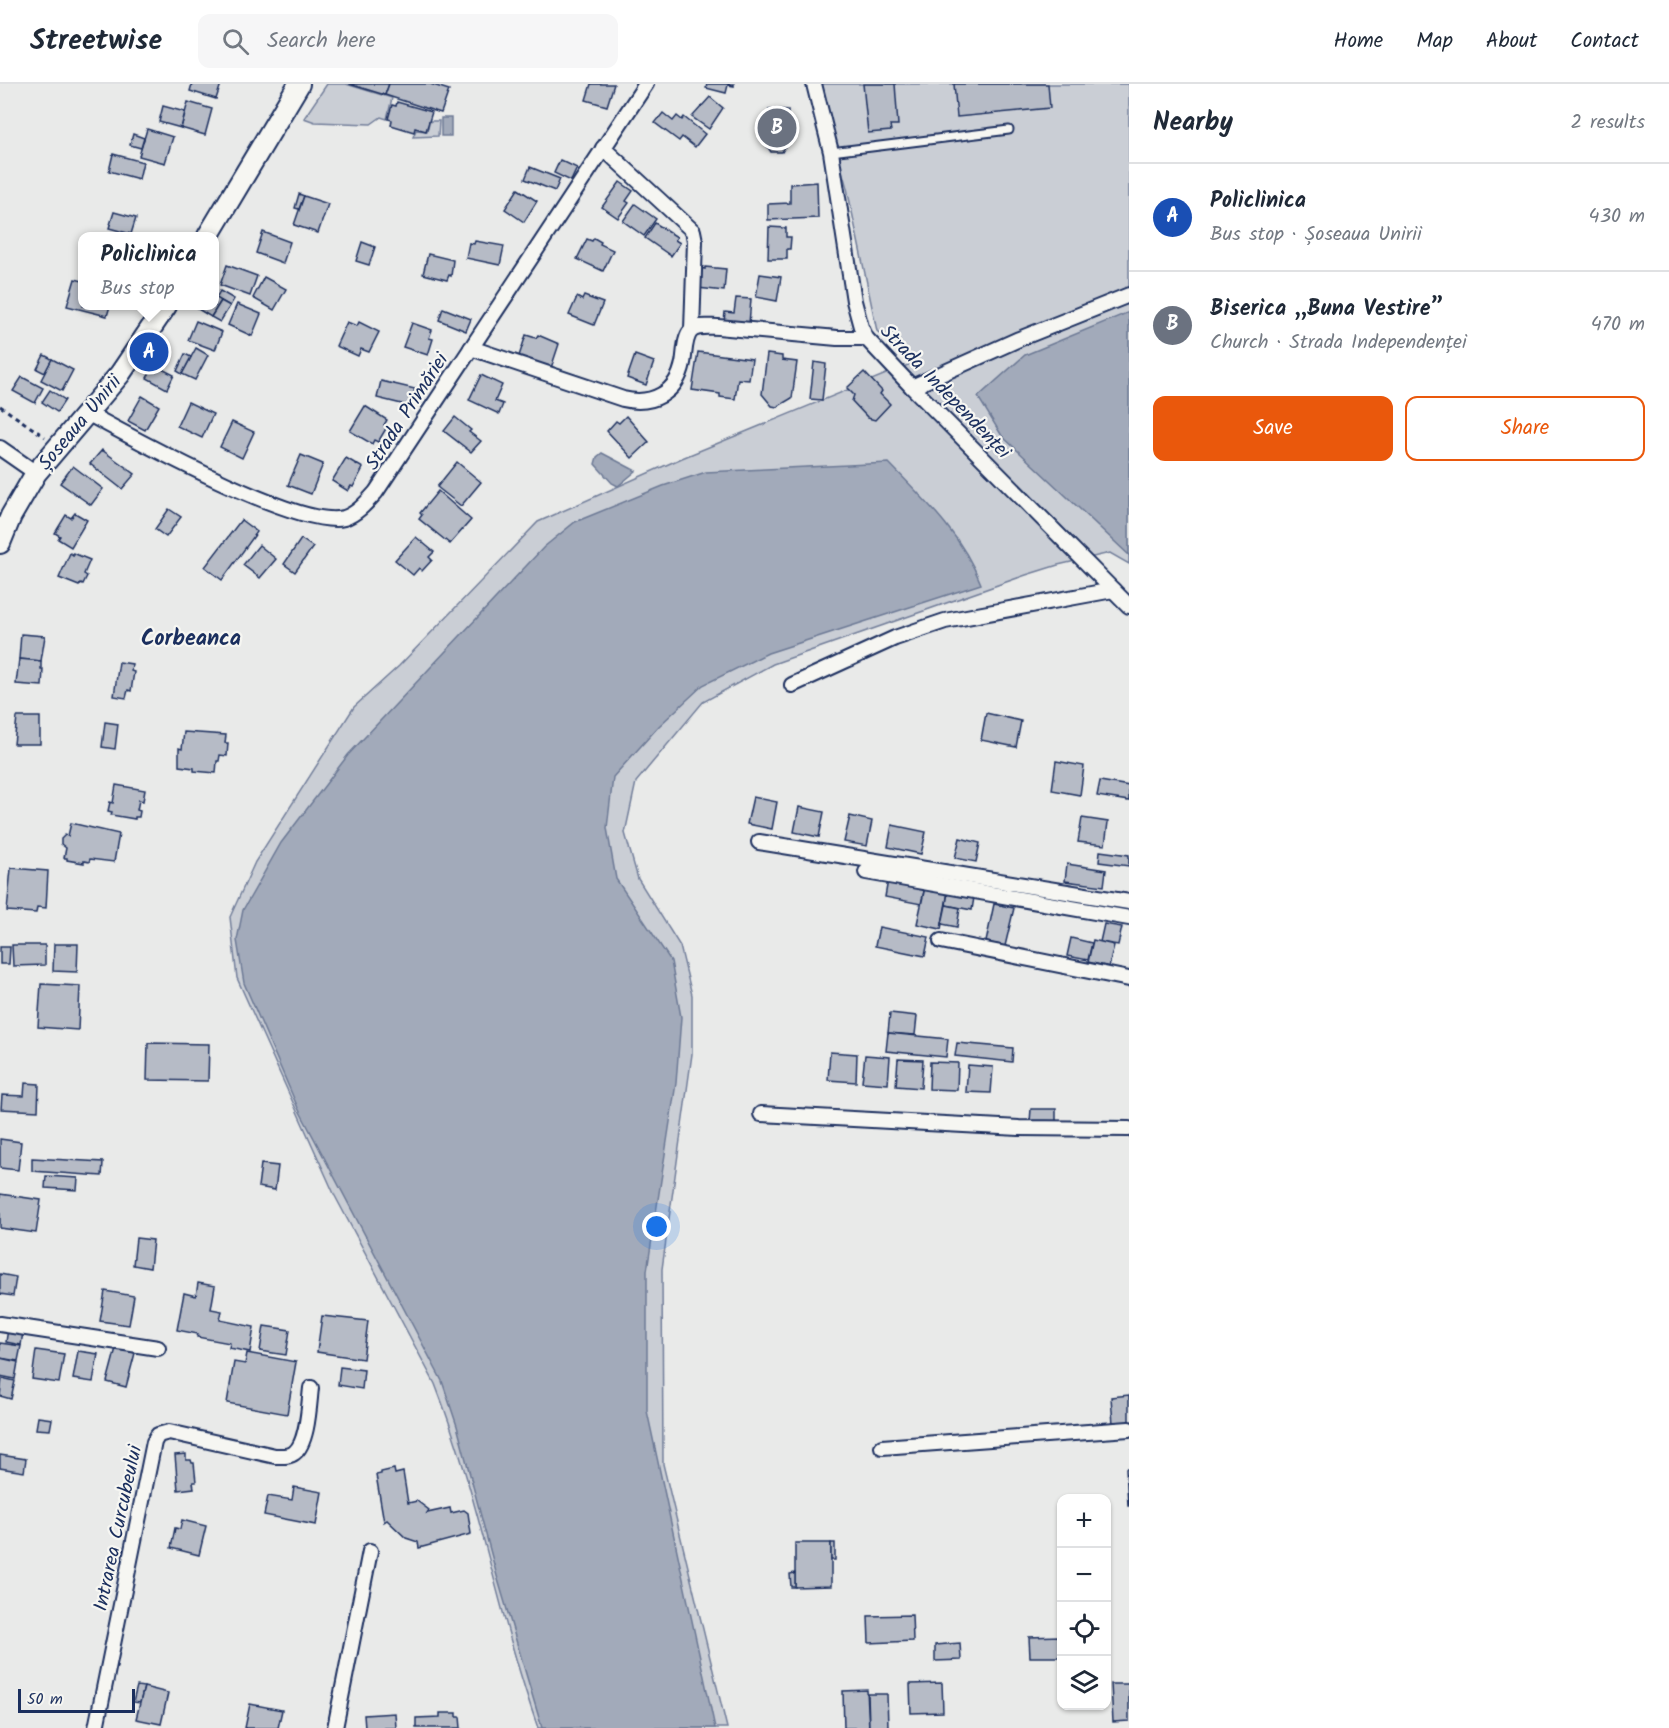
<!DOCTYPE html>
<meta charset="utf-8">
<style>
body{margin:0;font-family:Kalam,sans-serif;background:#f6f6f7;color:#1f2937}
.controls{position:absolute;right:18px;bottom:18px;display:grid;overflow:hidden;border-radius:12px;box-shadow:0 2px 4px #0004}
.controls button{width:54px;height:54px;display:grid;place-items:center;padding:0;border:0;border-bottom:2px solid #e0e1e3;background:#fff;color:#1f2937;font:30px sans-serif}
.scale{position:absolute;left:18px;bottom:15px;width:117px;box-sizing:border-box;padding-left:6px;border:3px solid #1b2f5e;border-top:0;font-size:16px;line-height:21px;white-space:nowrap;color:#1b2f5e;-webkit-text-stroke:4px #f6f6f2;paint-order:stroke}
.you{position:absolute;left:657px;top:1143px;width:21px;height:21px;margin:-15px;border:4px solid #fff;border-radius:50%;background:#1a73e8;box-shadow:0 0 0 9px #1a73e833}
.badge{display:grid;place-items:center;width:39px;height:39px;border-radius:50%;background:#ea580c;color:#fff;font-size:20px;font-weight:700}
.pin{position:absolute;translate:-50% -50%;border:3px solid #fff;box-shadow:0 2px 6px #0006}
.popup{position:absolute;left:78px;top:148px;width:141px;height:78px;box-sizing:border-box;display:grid;place-content:center;border-radius:12px;background:#fff;filter:drop-shadow(0 2px 4px #0005);font-size:20px;white-space:nowrap;color:#747a83}
.popup b{font-size:22px;color:#1f2937}
.popup::after{content:'';position:absolute;left:50%;top:100%;margin-left:-12px;border:12px solid transparent;border-top-color:#fff}
.list{margin:0;padding:0;list-style:none}
h2{display:flex;justify-content:space-between;align-items:center;height:78px;margin:0;padding:0 24px;font-size:26px}
h2 small{font-size:20px;font-weight:400;color:#747a83}
.list li{display:grid;grid-template-columns:39px 1fr auto;gap:18px;align-items:center;box-sizing:border-box;height:108px;padding:0 24px;border-top:2px solid #e0e1e3}
.list b{display:block;font-size:22px;white-space:nowrap}
.list p{margin:0;font-size:20px;white-space:nowrap;color:#747a83}
.list em{font-size:20px;font-style:normal;color:#747a83}
.actions{display:flex;gap:12px;padding:18px 24px}
.actions a{flex:1;padding:14px 0;border:2px solid #ea580c;border-radius:12px;text-align:center;font-size:21px;color:#ea580c}
.actions .main{background:#ea580c;color:#fff}
.icon{flex:none;width:33px;height:33px;fill:none;stroke:currentColor;stroke-width:2;stroke-linecap:round;stroke-linejoin:round}
.map{position:relative;flex:none;width:1129px;height:1644px;overflow:hidden}
header{display:flex;align-items:center;gap:36px;box-sizing:border-box;height:84px;padding:0 30px;background:#fff;border-bottom:2px solid #e0e1e3}
header strong{font-size:28px}
nav{display:flex;gap:33px;margin-inline-start:auto;font-size:21px}
.search{width:420px;height:54px;background:#f6f6f7;display:flex;align-items:center;gap:15px;box-sizing:border-box;padding:0 21px;border-radius:12px;color:#747a83;font-size:22px}
main{display:flex}
aside{flex:1;background:#fff}
.map>svg:first-child{display:block}
.green{fill:#caced5;stroke:#727e9a;stroke-width:1.5}
.water{fill:#a2aaba;stroke:#6c7995;stroke-width:1.5}
.building{fill:#b6bbc6;stroke:#1b2f5e;stroke-width:1.5}
.lines{fill:none;stroke-linecap:round;stroke-linejoin:round}
.service-casing{stroke:#1b2f5e;stroke-width:11}
.minor-casing{stroke:#1b2f5e;stroke-width:18}
.secondary-casing{stroke:#1b2f5e;stroke-width:24}
.path{stroke:#1b2f5e;stroke-width:3;stroke-dasharray:4.5 4.5;stroke-linecap:butt}
.service{stroke:#f6f6f2;stroke-width:7}
.minor{stroke:#f6f6f2;stroke-width:14}
.secondary{stroke:#f6f6f2;stroke-width:20}
.labels{text-anchor:middle;stroke-width:4.5;stroke-linejoin:round;paint-order:stroke}
.street-label{font-size:20px;fill:#1b2f5e;stroke:#f6f6f2}
.quarter-label{font-size:22px;font-weight:bold;fill:#1b2f5e;stroke:#f6f6f2}
</style>
<header>
<strong>Streetwise</strong>
<div class="search"><svg class="icon" aria-label="search" viewBox="0 0 24 24"><circle cx="10" cy="10" r="6"/><path d="M15 15l6 6"/></svg>Search here</div>
<nav><a>Home</a><a>Map</a><a>About</a><a>Contact</a></nav>
</header>
<main>
<div class="map">
<svg width="1129" height="1644" viewBox="0 0 1129 1644">
<rect width="100%" height="100%" fill="#e9eae9"/>
<filter id="ink" filterUnits="userSpaceOnUse"><feTurbulence type="fractalNoise" baseFrequency=".0167" numOctaves="2"/><feDisplacementMap in="SourceGraphic" scale="12" xChannelSelector="R" yChannelSelector="G"/><feConvolveMatrix kernelMatrix="1 2 1 2 8 2 1 2 1" color-interpolation-filters="sRGB"/></filter>
<g filter="url(#ink)">
<!-- green -->
<g class="green">
<path d="M327,0H346L392,14L387,35L381,33L371,40L315,38L304,34Z"/>
<path d="M817,0H1129V480L1110,469L1058,481L1026,491L773,580L703,618L636,698L625,749L638,795L680,862L692,911V970L662,1185L663,1380L727,1644H538C498,1531 479,1412 435,1300L335,1112L237,894L230,833L255,778L354,623L399,582L538,438L682,374L913,279L877,247L847,104Z"/>
<path d="M430,37H439L438,52L413,53L416,46L427,47Z"/>
</g>
<!-- water -->
<g class="water">
<rect x="441" y="34" width="10" height="18"/>
<path d="M1129,228V471L1002,352L978,313L1025,271Z"/>
<path d="M602,369L636,387L618,402L612,399L595,380L597,373Z"/>
<path d="M889,379C925,416 962,451 981,500L768,569L703,601L659,642L613,693L607,744L616,795L671,877L681,933L676,999L647,1187V1327L715,1644H542L497,1492L457,1342L442,1297L298,1024L244,899L237,856L243,826L281,759L348,671L544,463L575,438L663,402L706,388Z"/>
</g>
<!-- building -->
<g class="building">
<path d="M192,0H221L216,15L190,7Z"/>
<path d="M349,0H389L385,11Z"/>
<path d="M389,0H430L449,6L441,29L385,11Z"/>
<path d="M591,0H614L607,22L586,16Z"/>
<path d="M707,0H734V2L728,1L726,9L706,4Z"/>
<path d="M863,0H895L898,41H890L891,47L868,49Z"/>
<path d="M954,0H1048L1050,24L957,33Z"/>
<path d="M710,13L723,24L709,45L692,33Z"/>
<path d="M188,18L212,25L205,51L181,44Z"/>
<path d="M397,18L432,28L426,47L415,44L414,48L391,41L392,36L388,35L392,21L396,22Z"/>
<path d="M163,22L185,28L181,44L159,38Z"/>
<path d="M769,25L788,26L786,61L782,68H771L767,62Z"/>
<path d="M663,29L673,37L677,32L682,36L684,33L705,50L695,63L682,53L679,57L655,39Z"/>
<path d="M147,45L173,53L165,79L139,72Z"/>
<path d="M133,50L144,54L141,64L130,61Z"/>
<path d="M113,70L143,78L139,95L109,87Z"/>
<path d="M560,76L577,84L571,97L554,89Z"/>
<path d="M530,83L560,95L555,107L525,95Z"/>
<path d="M620,98L633,107L626,117L629,119L618,134L602,123Z"/>
<path d="M817,98L818,134L768,136V120L790,119V100Z"/>
<path d="M518,105L537,117L524,138L505,125Z"/>
<path d="M299,110L304,112L299,125L295,124Z"/>
<path d="M304,112L328,120L318,149L294,141Z"/>
<path d="M635,120L656,135L644,152L623,137Z"/>
<path d="M114,128L136,134L131,150L109,144Z"/>
<path d="M655,139L677,153L675,156L680,159L671,172L645,154Z"/>
<path d="M769,143L786,144V153H791L790,165H787V175H768Z"/>
<path d="M263,148L290,158L283,179L256,169Z"/>
<path d="M594,154L601,158L600,160L613,166L603,187L577,175L587,155L592,157Z"/>
<path d="M475,157L504,162L500,181L466,174L469,159L474,160Z"/>
<path d="M362,158L375,163L369,181L356,177Z"/>
<path d="M428,170L453,176L451,192L449,191L447,196L423,190Z"/>
<path d="M227,181L257,192L250,212L220,201Z"/>
<path d="M705,183L726,185L724,207L698,204L700,184L705,185Z"/>
<path d="M760,190L781,193L777,217L756,213Z"/>
<path d="M264,193L286,205L274,226L253,214Z"/>
<path d="M75,195L83,197V222H110L107,232L67,222Z"/>
<path d="M220,207L234,215L230,222L216,214Z"/>
<path d="M584,212L603,219L594,241L569,231L577,213L582,216Z"/>
<path d="M215,213L221,217L211,233L198,225L201,222H215Z"/>
<path d="M736,214L751,215L749,240L724,238L725,228L734,229Z"/>
<path d="M221,217L230,222L220,238L211,233Z"/>
<path d="M237,220L261,230L252,252L228,241Z"/>
<path d="M443,224L471,235L466,247L439,236Z"/>
<path d="M196,237L222,248L215,266L188,256Z"/>
<path d="M347,238L357,242L359,238L379,248L369,268L361,265L358,272L336,262Z"/>
<path d="M412,239L432,246L429,254L433,255L428,271L403,263Z"/>
<path d="M526,251L536,254L538,251L559,260L551,284L522,276L523,274L519,272Z"/>
<path d="M196,264L208,271L195,296L182,290Z"/>
<path d="M698,268L752,275L749,296L738,295L735,315L720,313V310L692,306Z"/>
<path d="M185,270L191,273L182,290L177,287Z"/>
<path d="M767,270L782,272V276L797,278L792,314L777,323L772,322L762,310Z"/>
<path d="M44,271L52,275L45,289L37,285Z"/>
<path d="M635,271L654,278L646,301L627,294Z"/>
<path d="M52,275L73,286L62,307L41,296Z"/>
<path d="M814,278L826,280L822,316L810,315Z"/>
<path d="M154,281L174,291L167,305L147,294Z"/>
<path d="M864,288L882,307L880,310L890,320L875,336L868,334L852,317L854,311L847,304Z"/>
<path d="M481,291L502,301L495,317L503,320L499,330L469,316Z"/>
<path d="M22,293L43,304L35,319L13,307Z"/>
<path d="M381,297L415,305L410,322L377,314Z"/>
<path d="M50,306L65,316L57,328L42,318Z"/>
<path d="M142,312L159,322L145,346L128,337Z"/>
<path d="M188,318L213,330L202,354L177,342Z"/>
<path d="M365,322L387,336L384,341L387,343L378,358L374,356L372,360L350,347Z"/>
<path d="M626,332L649,358L632,374L607,347L616,337L619,339Z"/>
<path d="M455,333L471,346L469,348L481,357L471,368L444,347Z"/>
<path d="M232,338L254,348L242,374L220,363Z"/>
<path d="M102,366L135,390L122,405L90,380Z"/>
<path d="M301,371L323,380L311,410L288,401Z"/>
<path d="M346,374L363,384L353,403L351,402L348,407L332,397Z"/>
<path d="M457,378L481,398L461,422L437,403Z"/>
<path d="M73,382L103,405L91,421L60,399Z"/>
<path d="M438,407L471,436L450,460L419,435L422,431L420,429Z"/>
<path d="M169,425L181,433L166,453L155,445Z"/>
<path d="M75,429L87,436L71,463L58,455L60,452L55,449L66,431L71,434Z"/>
<path d="M241,436L257,448L222,496L205,483Z"/>
<path d="M416,453L434,468L429,473L432,476L422,487L419,484L413,491L395,476Z"/>
<path d="M301,455L313,463L295,488L284,480Z"/>
<path d="M259,461L276,475L260,494L243,481Z"/>
<path d="M70,469L73,471V469L90,476L84,490L87,492L83,500L81,499L79,502L59,494Z"/>
<path d="M21,550L45,552L41,577L19,575Z"/>
<path d="M19,575L41,577V585H43L42,602L16,600Z"/>
<path d="M119,578L132,580L131,587L134,588L131,607L128,606L126,614L114,612Z"/>
<path d="M986,629L1021,637L1016,663L981,656Z"/>
<path d="M17,633H40V660H14Z"/>
<path d="M105,638L118,640L115,665L102,663Z"/>
<path d="M184,648L226,651L225,659H228L227,672L220,671L219,677H217L216,689L194,687V684L179,682V664L182,665Z"/>
<path d="M1056,677L1084,682L1080,711L1052,706Z"/>
<path d="M1100,697L1129,702V717L1097,712Z"/>
<path d="M116,701L145,706L143,717L139,716L137,726L140,727L139,733H135V735L111,731L112,728L108,727L110,718L113,719Z"/>
<path d="M753,713L777,718L772,745L747,740Z"/>
<path d="M799,723L824,728L819,753L794,748Z"/>
<path d="M850,732L872,737L867,762L844,758Z"/>
<path d="M1082,734L1108,738L1105,761L1078,758Z"/>
<path d="M71,739L119,750L114,778L90,775L89,778L84,777V779L67,776V774H64L66,764L61,760V755L65,751L68,752Z"/>
<path d="M892,741L926,748L921,770L888,763Z"/>
<path d="M960,754L980,759L976,778L955,774Z"/>
<path d="M1100,767L1129,771V782L1099,778Z"/>
<path d="M1067,780L1106,786L1104,802L1065,797Z"/>
<path d="M11,784L48,787L46,824L37,823L36,829L7,827Z"/>
<path d="M888,796L925,803L921,820L885,813Z"/>
<path d="M925,803L948,808L941,845L917,840Z"/>
<path d="M948,808L974,813L972,826L946,821Z"/>
<path d="M994,820L1014,824L1005,862L986,858Z"/>
<path d="M946,821L960,824L957,843L942,840Z"/>
<path d="M1104,840L1122,843L1118,861L1100,858Z"/>
<path d="M879,843L929,853L925,872L875,862Z"/>
<path d="M1071,854L1092,859L1088,876L1067,872Z"/>
<path d="M1093,856L1114,861L1109,883L1088,878Z"/>
<path d="M54,860H78L77,888L53,887Z"/>
<path d="M12,861H45V881L13,882Z"/>
<path d="M0,863H10L9,880H0Z"/>
<path d="M41,900L80,902L78,946L38,943Z"/>
<path d="M890,929L917,932L915,951L888,949Z"/>
<path d="M888,949L948,955L946,973L886,967Z"/>
<path d="M148,959L209,960L208,997L147,996Z"/>
<path d="M957,959L1013,964L1012,978L955,972Z"/>
<path d="M830,968L857,970L856,998L828,996Z"/>
<path d="M865,971L890,973L888,1000L862,998Z"/>
<path d="M898,975L923,976L921,1004L896,1002Z"/>
<path d="M930,978L958,979L957,1006L929,1005Z"/>
<path d="M968,981L993,983L991,1009L966,1008Z"/>
<path d="M25,999L39,1000L38,1027L1,1025L2,1011L24,1012Z"/>
<path d="M1031,1025H1056V1039L1030,1038Z"/>
<path d="M0,1055L21,1058L18,1086L0,1084Z"/>
<path d="M32,1074L103,1078L102,1092L32,1087Z"/>
<path d="M261,1080L278,1082L275,1106L258,1103Z"/>
<path d="M46,1092L78,1094L77,1106L45,1104Z"/>
<path d="M0,1110L41,1116L36,1149L0,1144Z"/>
<path d="M136,1154L153,1156L150,1184L133,1181Z"/>
<path d="M0,1190L16,1193L13,1212L0,1210Z"/>
<path d="M198,1199L215,1202L211,1225L222,1227L220,1236L254,1243L250,1268L229,1264L230,1259L197,1253L198,1250L177,1246L184,1209L196,1212Z"/>
<path d="M105,1207L134,1212L129,1241L100,1237Z"/>
<path d="M322,1232L368,1237L363,1275L317,1268Z"/>
<path d="M264,1242L290,1246L286,1271L260,1267Z"/>
<path d="M8,1245L23,1248L21,1261L6,1258Z"/>
<path d="M0,1259L21,1262L18,1277L0,1274Z"/>
<path d="M116,1264L135,1269L126,1303L107,1298Z"/>
<path d="M36,1266L64,1270L59,1299L32,1295Z"/>
<path d="M78,1267L98,1270L93,1298L73,1295Z"/>
<path d="M247,1269L296,1278L287,1330L227,1319L234,1278L245,1280Z"/>
<path d="M0,1274L18,1278L15,1295L0,1292Z"/>
<path d="M340,1283L364,1286L362,1305L338,1301Z"/>
<path d="M2,1294L15,1297L11,1315L0,1312Z"/>
<path d="M1129,1311V1339L1113,1340L1111,1313Z"/>
<path d="M38,1333L52,1335L50,1346L36,1345Z"/>
<path d="M186,1370V1376H191L192,1379H194L196,1398H193L194,1404L178,1406L175,1371Z"/>
<path d="M0,1371L26,1375L24,1388L0,1384Z"/>
<path d="M1126,1384H1129V1422H1128Z"/>
<path d="M394,1385L395,1390L403,1388L408,1419L417,1417L429,1426L427,1429L450,1424L451,1429L464,1426L468,1429L471,1450L419,1464L418,1458L406,1454L387,1436L384,1438L376,1391L381,1390V1388Z"/>
<path d="M294,1403L322,1408L316,1441L264,1431L268,1412L292,1416Z"/>
<path d="M182,1436L206,1442L199,1471L171,1464L175,1444L180,1445Z"/>
<path d="M795,1459H831V1502L795,1503Z"/>
<rect x="831" y="1459" width="4" height="17"/>
<path d="M795,1489V1503H791L790,1490Z"/>
<path d="M912,1531L913,1557L869,1559L868,1532Z"/>
<path d="M1060,1552L1061,1573H1030L1029,1553Z"/>
<path d="M960,1559L961,1576L935,1577V1561Z"/>
<path d="M942,1599L943,1628L911,1629L910,1600Z"/>
<path d="M1111,1600H1129V1637L1113,1638Z"/>
<path d="M137,1602L144,1603L140,1619L133,1618Z"/>
<path d="M144,1603L168,1609L161,1640L136,1635Z"/>
<path d="M867,1606L869,1644H844L843,1607Z"/>
<path d="M868,1610H887L888,1643H869Z"/>
<path d="M250,1620L282,1626L278,1644H245Z"/>
<path d="M395,1629L396,1644H365L364,1631Z"/>
<path d="M440,1629H457V1633H460L461,1644H416V1634L440,1633Z"/>
</g>
<g class="lines">
<!-- service casing -->
<g class="service-casing">
<path id="service" d="M831,68L1009,46"/>
</g>
<!-- minor casing -->
<g class="minor-casing">
<g id="minor">
<path d="M814,0L831,68L854,217L861,243L866,254L912,303L1129,522"/>
<path d="M603,64L693,147L695,157L692,246"/>
<path d="M471,264L623,315C652,322 677,309 683,279C685,270 684,254 691,247C697,241 709,243 718,243L837,254H866"/>
<path d="M912,303L1019,255L1129,211"/>
<path d="M87,329C131,353 300,446 344,434C357,430 367,418 376,408L646,0"/>
<path d="M0,364L36,389"/>
<path d="M792,601L895,554L945,537L1113,506"/>
<path d="M759,758L1129,818"/>
<path d="M866,788L1129,834"/>
<path d="M941,857L1129,895"/>
<path d="M761,1030L1019,1044L1129,1045"/>
<path d="M0,1240L158,1264"/>
<path d="M882,1363L1129,1345"/>
<path d="M96,1644L154,1358L158,1351L169,1348L275,1372C282,1372 289,1373 294,1369C308,1359 309,1320 311,1304"/>
<path d="M335,1644L370,1467"/>
</g>
</g>
<!-- secondary casing -->
<g class="secondary-casing">
<g id="secondary">
<path d="M208,152L299,0"/>
<path d="M0,459L11,432L36,389L120,290L166,222"/>
</g>
</g>
<!-- path -->
<path class="path" d="M0,322L45,353"/>
<!-- service -->
<use href="#service" class="service"/>
<!-- minor -->
<use href="#minor" class="minor"/>
<!-- secondary -->
<use href="#secondary" class="secondary"/>
</g>
</g>
<g class="labels">
<!-- street labels -->
<g class="street-label">
<text transform="translate(946 307) rotate(46)" y="7">Strada Independenței</text>
<text transform="translate(406 327) rotate(-57)" y="7">Strada Primăriei</text>
<text transform="translate(79 338) rotate(-50)" y="7">Șoseaua Unirii</text>
<text transform="translate(117 1444) rotate(-78)" y="7">Intrarea Curcubeului</text>
</g>
<!-- quarter labels -->
<g class="quarter-label">
<text x="191" y="561">Corbeanca</text>
</g>
</g>
</svg>
<div class="controls">
<button>+</button>
<button>−</button>
<button><svg class="icon" aria-label="locate" viewBox="0 0 24 24"><circle cx="12" cy="12" r="6"/><path d="M12 2v4M12 18v4M2 12h4M18 12h4"/></svg></button>
<button><svg class="icon" aria-label="layers" viewBox="0 0 24 24"><path d="M12 4l9 5-9 5-9-5zM3 14l9 5 9-5"/></svg></button>
</div>
<div class="scale">50 m</div>
<div class="you"></div>
<div class="pin badge" style="left:149px;top:268px;background:#1a4fb4">A</div>
<div class="popup"><b>Policlinica</b>Bus stop</div>
<div class="pin badge" style="left:777px;top:44px;background:#6b7280">B</div>
</div>
<aside>
<h2>Nearby<small>2 results</small></h2>
<ul class="list">
<li><span class="badge" style="background:#1a4fb4">A</span><div><b>Policlinica</b><p>Bus stop · Șoseaua Unirii</p></div><em>430 m</em></li>
<li><span class="badge" style="background:#6b7280">B</span><div><b>Biserica „Buna Vestire”</b><p>Church · Strada Independenței</p></div><em>470 m</em></li>
</ul>
<div class="actions"><a class="main">Save</a><a>Share</a></div>
</aside>
</main>
